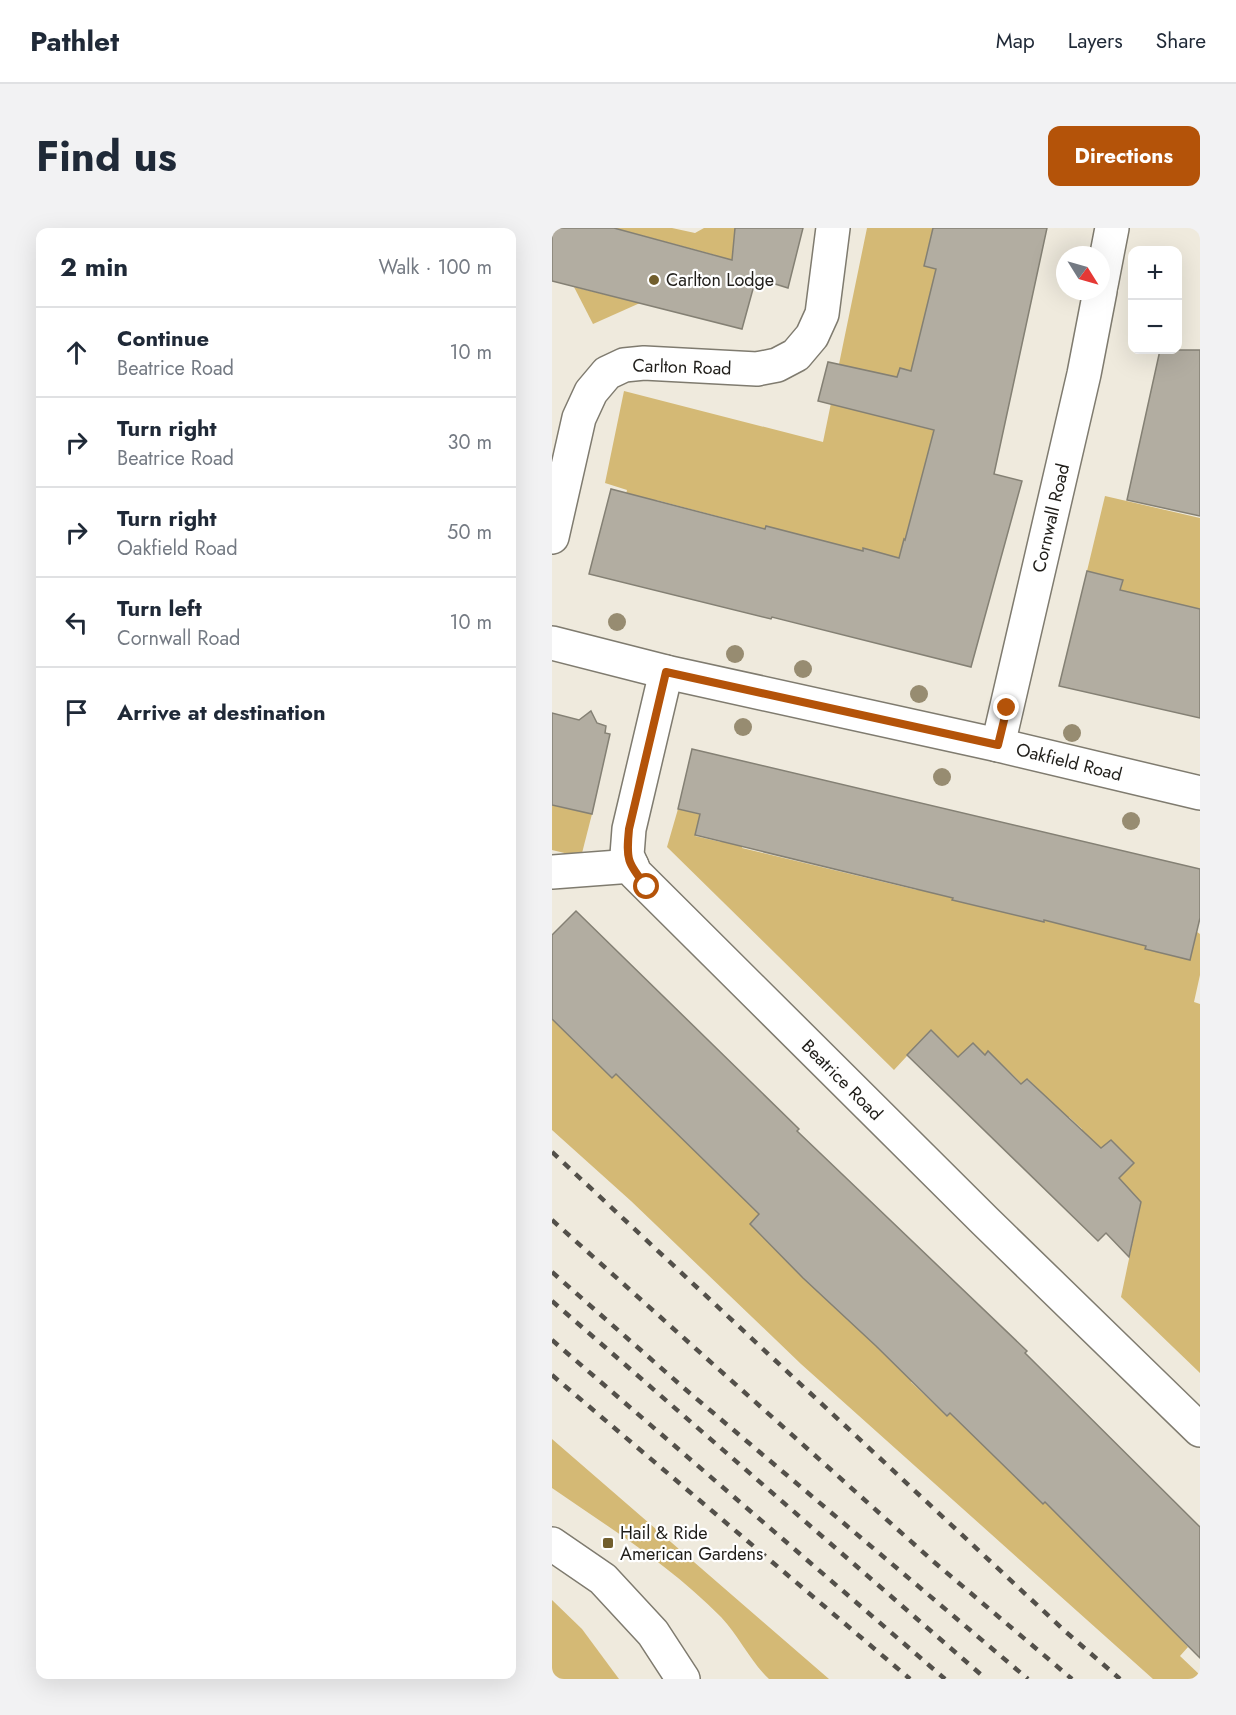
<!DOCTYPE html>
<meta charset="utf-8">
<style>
body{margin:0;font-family:Jost,sans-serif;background:#f2f2f3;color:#1f2937}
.controls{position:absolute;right:18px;top:18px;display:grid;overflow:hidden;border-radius:12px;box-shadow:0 6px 24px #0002}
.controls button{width:54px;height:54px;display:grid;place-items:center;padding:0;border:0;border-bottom:2px solid #e0e1e3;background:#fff;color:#1f2937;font:30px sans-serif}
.compass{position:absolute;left:504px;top:18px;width:54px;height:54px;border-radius:50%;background:#fff;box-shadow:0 6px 24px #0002;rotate:127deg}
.stop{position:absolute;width:18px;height:18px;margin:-14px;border:4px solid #b45309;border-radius:50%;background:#fff}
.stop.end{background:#b45309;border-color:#fff;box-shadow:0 2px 6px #0008}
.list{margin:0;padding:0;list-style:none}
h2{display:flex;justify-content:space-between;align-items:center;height:78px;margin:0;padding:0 24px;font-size:26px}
h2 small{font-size:20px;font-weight:400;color:#747a83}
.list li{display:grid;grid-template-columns:39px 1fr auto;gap:18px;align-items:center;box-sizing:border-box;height:90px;padding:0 24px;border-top:2px solid #e0e1e3}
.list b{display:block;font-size:22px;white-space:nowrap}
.list p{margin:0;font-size:20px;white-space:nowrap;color:#747a83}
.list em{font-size:20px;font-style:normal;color:#747a83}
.icon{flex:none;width:33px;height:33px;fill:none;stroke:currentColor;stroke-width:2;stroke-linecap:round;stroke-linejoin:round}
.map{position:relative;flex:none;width:648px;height:1451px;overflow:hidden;border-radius:12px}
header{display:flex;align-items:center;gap:36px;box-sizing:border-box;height:84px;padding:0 30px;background:#fff;border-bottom:2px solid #e0e1e3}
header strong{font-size:28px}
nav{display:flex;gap:33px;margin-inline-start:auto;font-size:21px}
.intro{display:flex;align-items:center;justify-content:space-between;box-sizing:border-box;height:144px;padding:0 36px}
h1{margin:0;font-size:42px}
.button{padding:15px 27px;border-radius:12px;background:#b45309;color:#fff;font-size:21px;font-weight:700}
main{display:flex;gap:36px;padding:0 36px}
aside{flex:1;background:#fff;border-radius:12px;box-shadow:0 6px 24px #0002}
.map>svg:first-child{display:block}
.green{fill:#d4b975}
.building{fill:#b2ada1;stroke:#848074;stroke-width:1.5}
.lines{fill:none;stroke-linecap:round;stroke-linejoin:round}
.minor-casing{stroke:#7f7b6f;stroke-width:36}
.major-casing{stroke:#7f7b6f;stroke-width:36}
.minor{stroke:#fff;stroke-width:33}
.major{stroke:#fff;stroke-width:33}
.rail{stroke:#53504a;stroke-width:4.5;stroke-dasharray:8 8;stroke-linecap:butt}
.tree{fill:#978c71}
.route{stroke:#b45309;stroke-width:8}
.poi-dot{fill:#715e2d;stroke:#fff;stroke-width:2}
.labels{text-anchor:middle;stroke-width:4.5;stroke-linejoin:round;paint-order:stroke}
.poi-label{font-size:18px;fill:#201e1a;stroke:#fff;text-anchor:start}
.street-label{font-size:18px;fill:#201e1a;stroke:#fff}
</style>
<header>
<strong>Pathlet</strong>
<nav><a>Map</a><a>Layers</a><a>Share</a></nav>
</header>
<div class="intro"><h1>Find us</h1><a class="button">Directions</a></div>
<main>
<aside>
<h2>2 min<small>Walk · 100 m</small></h2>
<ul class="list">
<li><svg class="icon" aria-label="ahead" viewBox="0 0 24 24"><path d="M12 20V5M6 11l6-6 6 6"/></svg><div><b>Continue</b><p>Beatrice Road</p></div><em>10 m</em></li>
<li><svg class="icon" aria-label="right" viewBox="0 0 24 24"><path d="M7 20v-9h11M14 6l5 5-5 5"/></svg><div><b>Turn right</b><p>Beatrice Road</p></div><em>30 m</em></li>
<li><svg class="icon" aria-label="right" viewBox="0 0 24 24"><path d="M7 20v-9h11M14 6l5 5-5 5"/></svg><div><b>Turn right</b><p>Oakfield Road</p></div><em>50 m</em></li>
<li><svg class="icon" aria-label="left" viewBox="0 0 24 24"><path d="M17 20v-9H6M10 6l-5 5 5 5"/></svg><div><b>Turn left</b><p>Cornwall Road</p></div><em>10 m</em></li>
<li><svg class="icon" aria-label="arrive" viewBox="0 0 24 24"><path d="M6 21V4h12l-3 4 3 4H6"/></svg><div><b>Arrive at destination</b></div></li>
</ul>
</aside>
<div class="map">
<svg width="648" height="1451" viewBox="0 0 648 1451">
<rect width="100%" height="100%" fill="#efeadd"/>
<!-- green -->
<g class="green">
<path d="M62,0H120L143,5L152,0H183V5L190,7L182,45L163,27Z"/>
<path d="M315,0H381L372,38L425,50L404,154L348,140L334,190L389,204L399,234L375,228L365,269L459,293L443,349L400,324L352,311L347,330L311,321L304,346L207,324L199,297L104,272L69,287L75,262L53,255L72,163L271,214Z"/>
<path d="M22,59L88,75L41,96Z"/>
<path d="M553,268L648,290V401L564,382L571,352L535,343Z"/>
<path d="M0,577L40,586L29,629L0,622Z"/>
<path d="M126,581L148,586L143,608L169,614L175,590L196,595L190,620L365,662L406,648L400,672L492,693L498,669L600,692L593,721L618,727L645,704L648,706V747L642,774L648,776V1145L569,1069L589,974L567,950L582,935L559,912L542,926L524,908L530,901L517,889L510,895L482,867L487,862L476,851L470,856L437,824L433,827L421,815L406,829L379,802L342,842L115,619Z"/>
<path d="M0,789L60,850L83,826L224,968L198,996L285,1082L313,1053L386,1124L359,1154L395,1188L421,1160L513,1253L619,1401L636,1419L628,1428L648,1447V1451H601L249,1136L79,973L0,902Z"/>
<path d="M0,1211L277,1451H217C198,1433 187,1408 169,1389C119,1338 58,1300 0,1260Z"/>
<path d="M0,1372L30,1401L67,1451H0Z"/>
</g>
<!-- building -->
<g class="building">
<path d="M0,0H62L180,32L183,0H251L236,60L204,50L190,101L0,53Z"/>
<path d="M381,0H495L442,246L470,253L419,439L220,389L219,391L37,346L59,261L213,301L214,298L311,323V320L347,330L352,311L353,312L382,202L266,173L276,134L345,149L348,140L359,143L384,41L372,38Z"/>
<path d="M608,122H648V288L575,272Z"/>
<path d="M535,343L571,352L568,362L648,381V490L507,458Z"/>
<path d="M39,483L45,495L54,498L53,505L58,506L40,586L0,577V485L27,492Z"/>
<path d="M140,521L648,641V690L638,732L593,721L594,718L492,692V694L400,672L401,670L143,607L148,586L126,581Z"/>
<path d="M24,683L247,901L245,903L475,1123L473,1125L648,1299V1430L493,1274L491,1276L398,1185L395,1188L324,1118L251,1050L198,996L207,986L64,846L60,850L0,791V707Z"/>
<path d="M379,802L406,829L421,815L433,827L436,823L469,856L475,851L549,920L559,912L582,935L567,950L589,974L577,1029L554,1005L546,1013L355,827Z"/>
</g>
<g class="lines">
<!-- minor casing -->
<g class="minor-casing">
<g id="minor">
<path d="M549,57L560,0"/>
<path d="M0,309L27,190L39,164L55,145L72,137L92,135L205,141L225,137L244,127L260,108L270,86L281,0"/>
<path d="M0,415L114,444L446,517L648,565"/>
<path d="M114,444L77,601L75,627L83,645L433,993L648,1202"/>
<path d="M446,517L532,146L548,63"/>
<path d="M0,644L80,638"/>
</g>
</g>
<!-- major casing -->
<g class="major-casing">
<path id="major" d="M0,1316L51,1351L101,1405L131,1451"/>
</g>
<!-- minor -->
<use href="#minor" class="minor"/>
<!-- major -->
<use href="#major" class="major"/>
<!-- rail -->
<g class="rail">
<path d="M0,924L514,1404L568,1451"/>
<path d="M0,992L382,1334L520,1451"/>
<path d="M0,1044L133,1161L476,1451"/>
<path d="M0,1073L434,1451"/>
<path d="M0,1112L393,1451"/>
<path d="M0,1147L358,1451"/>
</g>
</g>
<!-- trees -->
<g class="tree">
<circle cx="65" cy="394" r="9"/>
<circle cx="183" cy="426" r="9"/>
<circle cx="251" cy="441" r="9"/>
<circle cx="367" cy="466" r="9"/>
<circle cx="191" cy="499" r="9"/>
<circle cx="520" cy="505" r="9"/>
<circle cx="390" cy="549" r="9"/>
<circle cx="579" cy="593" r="9"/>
</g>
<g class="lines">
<!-- route -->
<path class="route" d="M95,659C75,635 74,631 77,601L114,444L446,517L455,480"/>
</g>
<!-- markers -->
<g class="poi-dot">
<circle cx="102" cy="52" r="6"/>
<rect x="50" y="1309" width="12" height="12" rx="3"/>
</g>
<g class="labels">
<!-- poi labels -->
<g class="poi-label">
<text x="114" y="58">Carlton Lodge</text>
<text x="68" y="1311">Hail &amp; Ride<tspan x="68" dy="21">American Gardens</tspan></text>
</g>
<!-- street labels -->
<g class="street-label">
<text transform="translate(130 139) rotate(2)" y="6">Carlton Road</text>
<text transform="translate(499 290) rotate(-77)" y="6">Cornwall Road</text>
<text transform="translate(517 534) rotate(14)" y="6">Oakfield Road</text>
<text transform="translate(290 852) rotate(45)" y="6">Beatrice Road</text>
</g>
</g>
</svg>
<div class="controls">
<button>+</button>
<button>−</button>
</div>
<svg class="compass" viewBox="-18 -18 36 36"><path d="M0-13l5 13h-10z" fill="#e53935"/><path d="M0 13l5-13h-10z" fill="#747a83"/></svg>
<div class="stop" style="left:95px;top:659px"></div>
<div class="stop end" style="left:455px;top:480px"></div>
</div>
</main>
